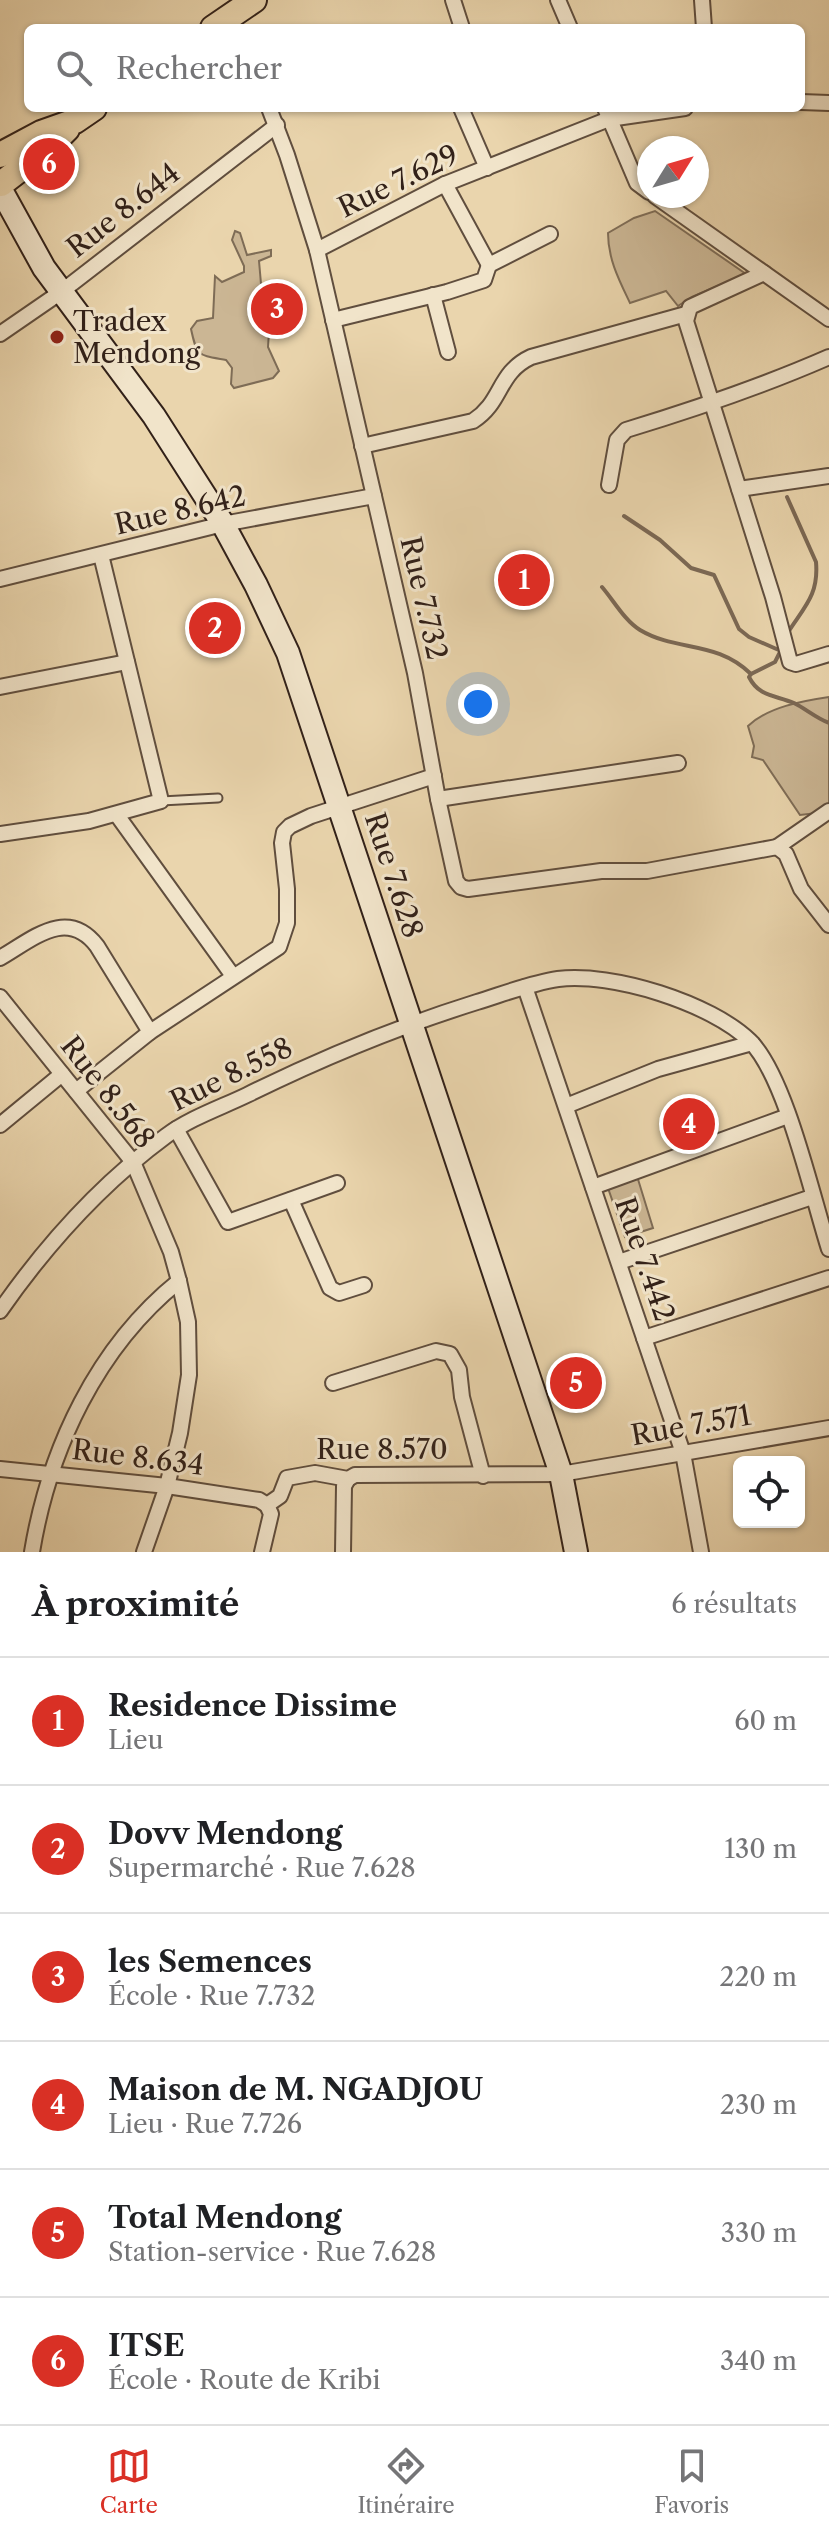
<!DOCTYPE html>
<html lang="fr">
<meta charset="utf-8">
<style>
body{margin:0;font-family:"Libre Caslon Text",serif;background:#f6f6f6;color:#202124}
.controls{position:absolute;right:24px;bottom:24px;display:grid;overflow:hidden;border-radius:12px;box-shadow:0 2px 6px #0004}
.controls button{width:72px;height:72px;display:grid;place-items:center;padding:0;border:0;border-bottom:2px solid #e0e0e0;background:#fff;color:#202124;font:40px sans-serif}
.compass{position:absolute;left:637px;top:136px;width:72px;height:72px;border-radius:50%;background:#fff;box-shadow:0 2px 6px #0004;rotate:53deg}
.you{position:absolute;left:478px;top:704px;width:28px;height:28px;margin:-20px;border:6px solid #fff;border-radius:50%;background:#1a73e8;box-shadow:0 0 0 12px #1a73e833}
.badge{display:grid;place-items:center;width:52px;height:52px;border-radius:50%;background:#d93025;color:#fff;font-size:26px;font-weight:700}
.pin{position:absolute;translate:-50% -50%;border:4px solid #fff;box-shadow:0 2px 8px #0006}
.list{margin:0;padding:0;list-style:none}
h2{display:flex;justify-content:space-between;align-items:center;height:104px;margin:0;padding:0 32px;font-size:34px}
h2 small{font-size:26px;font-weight:400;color:#757577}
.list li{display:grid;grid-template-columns:52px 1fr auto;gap:24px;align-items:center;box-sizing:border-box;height:128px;padding:0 32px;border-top:2px solid #e0e0e0}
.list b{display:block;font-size:30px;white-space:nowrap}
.list p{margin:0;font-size:26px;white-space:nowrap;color:#757577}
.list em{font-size:26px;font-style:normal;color:#757577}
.icon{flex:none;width:44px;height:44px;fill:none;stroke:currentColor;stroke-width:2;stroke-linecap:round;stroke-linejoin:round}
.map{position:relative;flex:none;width:829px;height:1552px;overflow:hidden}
.search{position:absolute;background:#fff;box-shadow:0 2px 6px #0004;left:24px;right:24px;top:24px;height:88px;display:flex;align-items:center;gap:20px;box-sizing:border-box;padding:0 28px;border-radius:12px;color:#757577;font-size:30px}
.sheet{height:872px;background:#fff}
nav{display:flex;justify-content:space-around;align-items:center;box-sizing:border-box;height:112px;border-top:2px solid #e0e0e0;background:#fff;font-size:22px;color:#757577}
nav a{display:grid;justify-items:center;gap:4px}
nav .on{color:#d93025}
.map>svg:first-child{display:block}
.green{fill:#cbb694;stroke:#7e6c56;stroke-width:2}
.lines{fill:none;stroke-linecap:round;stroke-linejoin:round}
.stream{stroke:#7b6854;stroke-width:4}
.lane-casing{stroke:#604e3e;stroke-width:11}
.street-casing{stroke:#604e3e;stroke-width:18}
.secondary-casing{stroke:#322119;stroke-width:26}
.primary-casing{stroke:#322119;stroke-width:28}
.lane{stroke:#f1e4ca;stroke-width:7}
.street{stroke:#f1e4ca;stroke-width:14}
.secondary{stroke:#f1e4ca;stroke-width:22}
.primary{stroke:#ead5ad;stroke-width:24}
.poi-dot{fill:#8f2418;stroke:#f1e4ca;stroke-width:3}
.labels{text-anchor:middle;stroke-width:6;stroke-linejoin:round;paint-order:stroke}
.street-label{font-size:28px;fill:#322119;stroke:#f1e4ca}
.poi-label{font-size:28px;fill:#322119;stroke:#f1e4ca;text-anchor:start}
</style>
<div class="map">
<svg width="829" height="1552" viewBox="0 0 829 1552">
<rect width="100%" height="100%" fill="#ead5ad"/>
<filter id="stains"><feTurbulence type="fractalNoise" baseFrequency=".0025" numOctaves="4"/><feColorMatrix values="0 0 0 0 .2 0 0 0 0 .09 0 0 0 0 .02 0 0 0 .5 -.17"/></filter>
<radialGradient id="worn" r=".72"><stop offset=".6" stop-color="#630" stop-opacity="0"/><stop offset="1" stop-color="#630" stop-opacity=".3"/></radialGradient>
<!-- green -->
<g class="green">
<path d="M655,211L746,274L692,297L678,306L666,291L630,303C619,280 608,259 608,233L634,218Z"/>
<path d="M235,231L240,233L247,255L271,250V256L259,261L264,318L269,331L268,347L279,371L273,378L234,388L231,384L232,368L226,360C198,355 197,357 191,329L197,321L213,318L215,276L222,282L244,272V266L232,240Z"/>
<path d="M829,697V805L817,813L800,815L763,760L752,757L754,746L748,726C768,707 802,701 829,697Z"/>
<path d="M637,1176L653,1228L625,1237L608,1188Z"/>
</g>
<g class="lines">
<!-- stream -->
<g class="stream">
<path d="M624,516L660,540L691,568L714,575L739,629L749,637L781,651"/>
<path d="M602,587C614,601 625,621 640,630C677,652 716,640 751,674L749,677C759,697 775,695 794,703C806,709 816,718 829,723"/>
<path d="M787,634C803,608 819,596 816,562L787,497"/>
<path d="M751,674L775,662L781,650"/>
</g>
<!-- lane casing -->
<g class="lane-casing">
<path id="lane" d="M161,801L218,798"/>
</g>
<!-- street casing -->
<g class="street-casing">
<g id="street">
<path d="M453,0L462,28"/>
<path d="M558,0L570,28"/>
<path d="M702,0L704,28"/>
<path d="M801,102L829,103"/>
<path d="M269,108L287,155L317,250L415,673L438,799L456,881L461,887L468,889L601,871H647L777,847L786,854L801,889L829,925"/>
<path d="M461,108L487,168"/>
<path d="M605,108L637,183L649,192"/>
<path d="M445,184L489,265L550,234"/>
<path d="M655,196L829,319"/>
<path d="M317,250L445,184L609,119L685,108"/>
<path d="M764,273L690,307L686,321L773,597L790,662L796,664L829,654"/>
<path d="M433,295L448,352"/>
<path d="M333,320L447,292L484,280L489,265"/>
<path d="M0,334L61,292L277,125"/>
<path d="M362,446L473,421C503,402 497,373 531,357L686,314"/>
<path d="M609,485L617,440L626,430C695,409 763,386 829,357"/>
<path d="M739,489L829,476"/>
<path d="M0,579L223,524L374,496"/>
<path d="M0,687L127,662"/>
<path d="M438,799L678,763"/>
<path d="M117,815L233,976"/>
<path d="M0,834L89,821L161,801L101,555"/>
<path d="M777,847L829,811"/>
<path d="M0,958C33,939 67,907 97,946L150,1032"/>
<path d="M525,987L683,1453L701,1552"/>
<path d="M0,997L133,1162L171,1252L179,1281L188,1322L189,1375L180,1433L167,1486L144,1552"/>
<path d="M76,1091L150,1032L279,947L287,923V889L282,843L284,832L290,826L311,816L434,776"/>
<path d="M566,1106L658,1069L752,1043"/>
<path d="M0,1125L62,1074"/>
<path d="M176,1129L228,1222L337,1183"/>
<path d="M593,1187L788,1116"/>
<path d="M291,1200L330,1288L339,1293L364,1285"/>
<path d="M619,1262L812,1197"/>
<path d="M0,1311C46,1245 101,1184 166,1136C190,1118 220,1108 247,1095C322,1058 397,1027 477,1002C503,994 531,983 558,979C612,972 711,1003 750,1041C786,1077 812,1196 829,1249"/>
<path d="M644,1338L829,1278"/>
<path d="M333,1383L436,1351L450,1354L459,1370L462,1397L483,1476"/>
<path d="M0,1469L167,1486L259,1500L267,1505"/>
<path d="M32,1552C49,1449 97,1347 179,1281"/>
<path d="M262,1552L271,1514L267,1505L280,1496L287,1478L315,1473L348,1479L355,1475L561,1474L829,1428"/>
<path d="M343,1552L344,1486L348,1479"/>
</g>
</g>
<!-- secondary casing -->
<g class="secondary-casing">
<path id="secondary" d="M1,190L44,268L154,416L223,524L256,585L288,653L561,1474L576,1552"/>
</g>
<!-- primary casing -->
<g class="primary-casing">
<g id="primary">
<path d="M213,28L254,0"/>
<path d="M0,155L41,133L75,121L94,108"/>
<path d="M1,184L49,147L67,129"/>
</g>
</g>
<!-- lane -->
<use href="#lane" class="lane"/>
<!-- street -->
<use href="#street" class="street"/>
<!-- secondary -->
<use href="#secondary" class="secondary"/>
<!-- primary -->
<use href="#primary" class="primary"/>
</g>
<!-- markers -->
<circle class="poi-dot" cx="57" cy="337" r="8"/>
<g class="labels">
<!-- street labels -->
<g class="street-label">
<text transform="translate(398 181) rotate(-26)" y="10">Rue 7.629</text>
<text transform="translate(123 210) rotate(-38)" y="10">Rue 8.644</text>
<text transform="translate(180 510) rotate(-13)" y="10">Rue 8.642</text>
<text transform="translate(424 598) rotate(77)" y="10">Rue 7.732</text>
<text transform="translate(394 875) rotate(72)" y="10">Rue 7.628</text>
<text transform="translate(231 1074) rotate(-26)" y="10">Rue 8.558</text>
<text transform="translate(108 1092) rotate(52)" y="10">Rue 8.568</text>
<text transform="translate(645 1259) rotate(71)" y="10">Rue 7.442</text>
<text transform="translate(691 1425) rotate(-10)" y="10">Rue 7.571</text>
<text x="382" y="1459">Rue 8.570</text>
<text transform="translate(138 1457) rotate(7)" y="10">Rue 8.634</text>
</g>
<!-- poi labels -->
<g class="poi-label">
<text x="73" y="331">Tradex<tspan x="73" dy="32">Mendong</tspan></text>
</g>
</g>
<rect width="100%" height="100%" filter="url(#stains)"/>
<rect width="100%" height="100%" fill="url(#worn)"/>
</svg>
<div class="controls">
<button><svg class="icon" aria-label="locate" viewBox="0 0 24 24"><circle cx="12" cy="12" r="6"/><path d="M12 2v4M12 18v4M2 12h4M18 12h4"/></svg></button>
</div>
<svg class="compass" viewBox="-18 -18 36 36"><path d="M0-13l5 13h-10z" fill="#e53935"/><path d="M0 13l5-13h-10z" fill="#757577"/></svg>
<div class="you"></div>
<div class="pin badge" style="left:524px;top:580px">1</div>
<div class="pin badge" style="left:215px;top:628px">2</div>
<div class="pin badge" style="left:277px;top:309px">3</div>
<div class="pin badge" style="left:689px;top:1124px">4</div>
<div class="pin badge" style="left:576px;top:1383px">5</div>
<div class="pin badge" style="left:49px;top:164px">6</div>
<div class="search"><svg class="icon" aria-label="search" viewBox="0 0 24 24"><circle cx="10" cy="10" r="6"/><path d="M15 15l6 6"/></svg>Rechercher</div>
</div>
<section class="sheet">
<h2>À proximité<small>6 résultats</small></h2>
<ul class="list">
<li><span class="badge">1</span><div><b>Residence Dissime</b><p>Lieu</p></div><em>60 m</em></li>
<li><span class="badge">2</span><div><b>Dovv Mendong</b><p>Supermarché · Rue 7.628</p></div><em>130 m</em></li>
<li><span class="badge">3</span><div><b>les Semences</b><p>École · Rue 7.732</p></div><em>220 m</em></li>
<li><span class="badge">4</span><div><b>Maison de M. NGADJOU</b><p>Lieu · Rue 7.726</p></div><em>230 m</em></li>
<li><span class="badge">5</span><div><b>Total Mendong</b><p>Station-service · Rue 7.628</p></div><em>330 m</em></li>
<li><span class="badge">6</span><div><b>ITSE</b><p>École · Route de Kribi</p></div><em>340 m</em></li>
</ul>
</section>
<nav>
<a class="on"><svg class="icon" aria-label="map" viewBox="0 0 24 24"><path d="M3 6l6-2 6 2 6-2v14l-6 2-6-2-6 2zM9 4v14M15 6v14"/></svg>Carte</a>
<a><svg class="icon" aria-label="directions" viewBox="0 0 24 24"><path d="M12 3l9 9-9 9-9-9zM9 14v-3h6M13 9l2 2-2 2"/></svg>Itinéraire</a>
<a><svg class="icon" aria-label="saved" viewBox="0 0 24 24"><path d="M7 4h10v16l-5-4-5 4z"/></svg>Favoris</a>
</nav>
